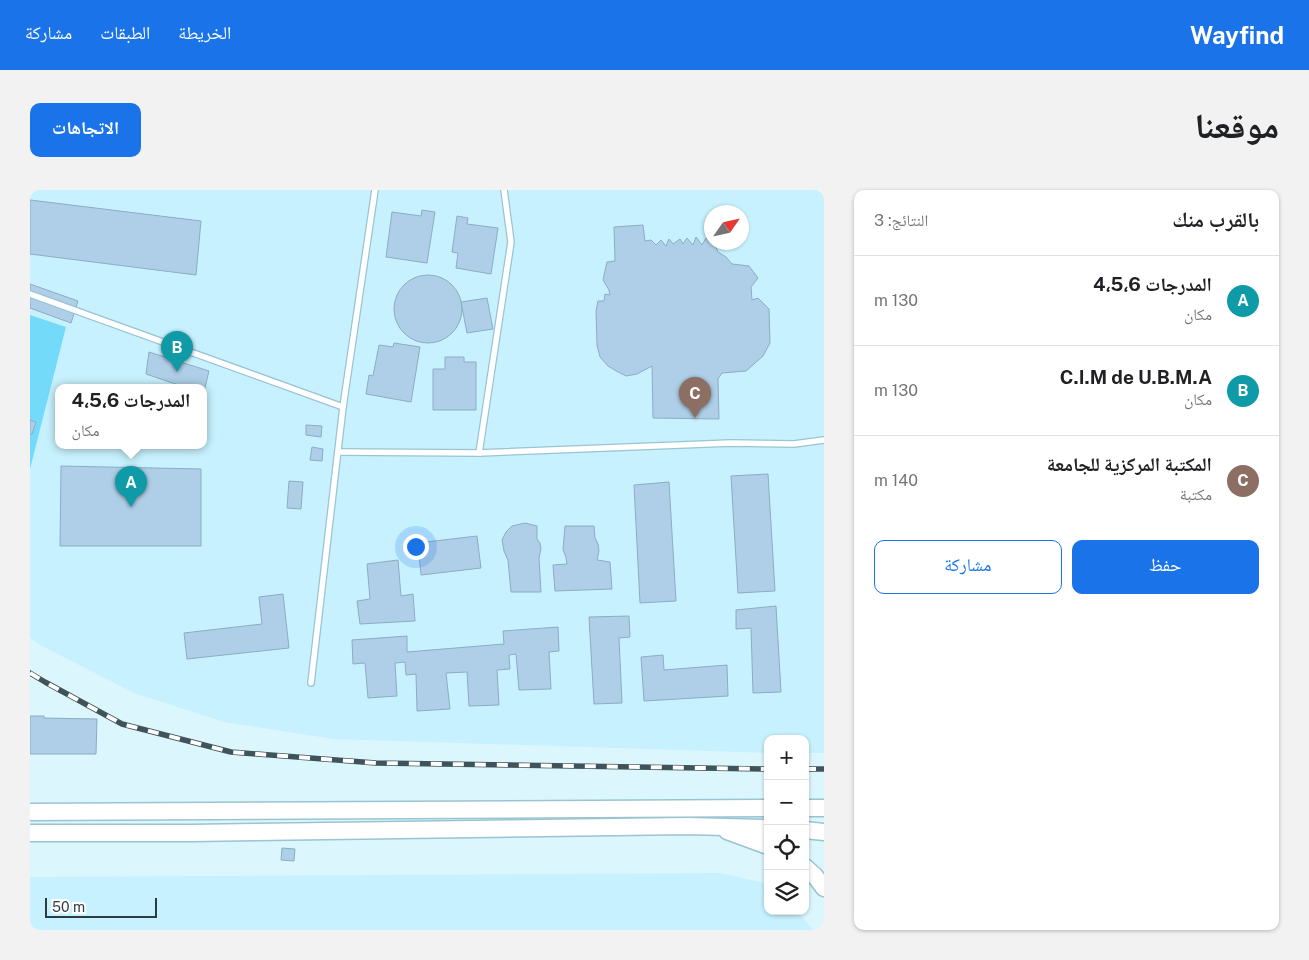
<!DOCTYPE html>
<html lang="ar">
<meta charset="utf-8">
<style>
body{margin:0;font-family:"Public Sans","Noto Naskh Arabic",sans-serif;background:#f2f2f2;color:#202124;direction:rtl}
.controls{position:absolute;right:15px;bottom:15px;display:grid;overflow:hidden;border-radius:10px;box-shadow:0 1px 4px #0004}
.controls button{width:45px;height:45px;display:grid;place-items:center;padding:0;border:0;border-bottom:1px solid #e0e0e0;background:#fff;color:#202124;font:25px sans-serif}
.compass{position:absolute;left:674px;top:15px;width:45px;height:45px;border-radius:50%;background:#fff;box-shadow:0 1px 4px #0004;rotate:56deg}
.scale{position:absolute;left:15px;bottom:12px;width:112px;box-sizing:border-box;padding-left:5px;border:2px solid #2c3d42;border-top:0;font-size:14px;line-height:18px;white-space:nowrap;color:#2c3d42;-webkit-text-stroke:4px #fefefe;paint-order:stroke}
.you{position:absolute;left:385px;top:356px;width:18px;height:18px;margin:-12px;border:4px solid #fff;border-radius:50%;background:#1a73e8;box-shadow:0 0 0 8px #1a73e833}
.badge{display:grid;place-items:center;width:32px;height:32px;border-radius:50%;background:#1a73e8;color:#fff;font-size:16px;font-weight:700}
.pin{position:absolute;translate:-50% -41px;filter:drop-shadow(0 1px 2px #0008)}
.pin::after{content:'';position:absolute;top:26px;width:18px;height:15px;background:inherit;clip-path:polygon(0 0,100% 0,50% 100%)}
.popup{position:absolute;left:25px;top:194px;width:152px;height:65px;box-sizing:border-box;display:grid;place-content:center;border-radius:10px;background:#fff;filter:drop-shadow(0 1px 4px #0005);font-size:16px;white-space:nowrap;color:#757577}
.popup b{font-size:19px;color:#202124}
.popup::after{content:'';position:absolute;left:50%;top:100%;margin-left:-10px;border:10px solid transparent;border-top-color:#fff}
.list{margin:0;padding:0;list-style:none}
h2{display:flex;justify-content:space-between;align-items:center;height:65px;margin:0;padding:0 20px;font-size:21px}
h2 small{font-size:16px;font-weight:400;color:#757577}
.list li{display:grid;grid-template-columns:32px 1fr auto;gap:15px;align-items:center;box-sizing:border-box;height:90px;padding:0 20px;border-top:1px solid #e0e0e0}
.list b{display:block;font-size:19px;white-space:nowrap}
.list p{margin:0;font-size:16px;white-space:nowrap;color:#757577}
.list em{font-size:16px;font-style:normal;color:#757577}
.actions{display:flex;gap:10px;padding:15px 20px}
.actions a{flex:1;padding:11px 0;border:1px solid #1a73e8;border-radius:10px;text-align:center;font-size:18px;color:#1a73e8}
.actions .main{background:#1a73e8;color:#fff}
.icon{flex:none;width:28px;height:28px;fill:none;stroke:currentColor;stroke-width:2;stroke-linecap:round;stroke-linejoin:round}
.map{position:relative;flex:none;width:794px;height:740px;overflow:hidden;direction:ltr;border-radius:10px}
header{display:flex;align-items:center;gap:30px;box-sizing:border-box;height:70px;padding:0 25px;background:#1a73e8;color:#fff}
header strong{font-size:24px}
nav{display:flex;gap:28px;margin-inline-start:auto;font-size:18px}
.intro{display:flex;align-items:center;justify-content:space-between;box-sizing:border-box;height:120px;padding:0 30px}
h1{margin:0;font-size:35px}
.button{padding:12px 22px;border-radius:10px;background:#1a73e8;color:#fff;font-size:18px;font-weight:700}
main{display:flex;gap:30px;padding:0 30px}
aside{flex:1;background:#fff;border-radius:10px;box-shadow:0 1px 4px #0004}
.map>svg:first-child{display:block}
.built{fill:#c7f1fe;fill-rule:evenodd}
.green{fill:#73dbf9}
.building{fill:#aecfe7;stroke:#8cacc3}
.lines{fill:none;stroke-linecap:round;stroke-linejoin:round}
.lane-casing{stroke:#9ac4d1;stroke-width:8}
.secondary-casing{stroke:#9ac4d1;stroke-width:19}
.lane{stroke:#fff;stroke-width:5.5}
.secondary{stroke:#fff;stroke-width:16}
.rail-casing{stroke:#405358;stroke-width:5.5}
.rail{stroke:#fefefe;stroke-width:4;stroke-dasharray:11;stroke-linecap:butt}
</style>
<header>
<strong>Wayfind</strong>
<nav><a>الخريطة</a><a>الطبقات</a><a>مشاركة</a></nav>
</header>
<div class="intro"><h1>موقعنا</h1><a class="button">الاتجاهات</a></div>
<main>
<aside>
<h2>بالقرب منك<small>النتائج: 3</small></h2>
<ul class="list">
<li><span class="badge" style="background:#0f9aa8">A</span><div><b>المدرجات 4،5،6</b><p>مكان</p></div><em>130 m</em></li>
<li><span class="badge" style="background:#0f9aa8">B</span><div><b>C.I.M de U.B.M.A</b><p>مكان</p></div><em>130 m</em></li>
<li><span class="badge" style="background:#8d6e63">C</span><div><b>المكتبة المركزية للجامعة</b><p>مكتبة</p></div><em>140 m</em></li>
</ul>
<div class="actions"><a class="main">حفظ</a><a>مشاركة</a></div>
</aside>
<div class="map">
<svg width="794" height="740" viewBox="0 0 794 740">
<rect width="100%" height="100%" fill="#dcf6fe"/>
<!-- built -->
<g class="built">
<path d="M0,0H794V563H775V549H738V563L304,549L194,532L104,503L10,455L0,448ZM682,22H712V52H682ZM28,198H174V256H28Z"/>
<path d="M690,683L738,694V721H767L783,740H0V687Z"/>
</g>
<!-- green -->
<path class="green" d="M0,125L36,137L0,279Z"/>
<!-- building -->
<g class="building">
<path d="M0,10L171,31L166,85L0,64Z"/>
<path d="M392,20L405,22L397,73L356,67L362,22L391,26Z"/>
<path d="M427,26L438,28L437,34L468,38L461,84L426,78L428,63L422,62Z"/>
<path d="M613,35L615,51L621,50L626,55L631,50L636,56L639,49L643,54L650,49L653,54L657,48L663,55L666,47L672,55L676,48L685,55L688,62L696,67L702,74L719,76L728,88L721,97L722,110L728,108L739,119L740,153L733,166L716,181L692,183L688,189L689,229L623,228L622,176L607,184L596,186L588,182L578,176L570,167L567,155L566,121L568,111H574L575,104L580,105L579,100L573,90L577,72L585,71L584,37Z"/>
<circle cx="398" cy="119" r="34"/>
<path d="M0,94L48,111L41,133L0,118Z"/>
<path d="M457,108L463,139L437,143L431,112Z"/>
<path d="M364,153L390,157L381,212L336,204L339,185L343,186L349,155L363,157Z"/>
<path d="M119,162L179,181L174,202V198H157L116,184Z"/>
<path d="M415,167H434V172H446V220H403V179H415Z"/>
<path d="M0,230L6,232L2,244H0Z"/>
<path d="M276,235L292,236L291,247L276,245Z"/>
<path d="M282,257L293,259L292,271L280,270Z"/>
<path d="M31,276L171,279V356H30Z"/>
<path d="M738,284L745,401L708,403L701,286Z"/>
<path d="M259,291L273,292L271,319L257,318Z"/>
<path d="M639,292L646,411L610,413L604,295Z"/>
<path d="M495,333L507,336V349L510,353L511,359L509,368L511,402H481L478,370L474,361L472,350L476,342L482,336Z"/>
<path d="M535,336H564L565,348L568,354L569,361L567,370L580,372L582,399L525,401L523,375L537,374L536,367L533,360Z"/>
<path d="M447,346L451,378L391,385L388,353Z"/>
<path d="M368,370L371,406L383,404L385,431L330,434L327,411L340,409L337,374Z"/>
<path d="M253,404L259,458L157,469L154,443L232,434L229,407Z"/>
<path d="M746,416L751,502L723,503L721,438L706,439V420Z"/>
<path d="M599,426L600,447L589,448L592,513L564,514L559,427Z"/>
<path d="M528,437L529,461L519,462L521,499L489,500L486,464L479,465L480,479L467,480L469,515L439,516L437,482L416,483L420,519L387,521L386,484L376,485L375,472L365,473L367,506L338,508L335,473L323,474L322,450L377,446V462L474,454L473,441Z"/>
<path d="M633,465L634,480L697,475L698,506L614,511L611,467Z"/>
<path d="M0,526H14V528L67,529L66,564H0Z"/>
<path d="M252,658L265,659L264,671L251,670Z"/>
</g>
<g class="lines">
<!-- lane casing -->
<g class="lane-casing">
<g id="lane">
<path d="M0,104L313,217"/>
<path d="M308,262L449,263L701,253L764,254L794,250"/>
<path d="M449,263L481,52L474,0"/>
<path d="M281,493L313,217L345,0"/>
</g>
</g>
<!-- secondary casing -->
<g class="secondary-casing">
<g id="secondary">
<path d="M775,618H794"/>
<path d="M0,622L738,618"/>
<path d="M775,640L794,642"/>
<path d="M697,641L738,656"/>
<path d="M0,643H162L657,636L738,638"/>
<path d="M775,677L785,686L794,698"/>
</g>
</g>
<!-- lane -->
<use href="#lane" class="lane"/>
<!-- secondary -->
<use href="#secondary" class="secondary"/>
<!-- rail casing -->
<g class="rail-casing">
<g id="rail">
<path d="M0,483L15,492L92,534L201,562L346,573L738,579"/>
<path d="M775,579H794"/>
</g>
</g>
<!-- rail -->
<use href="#rail" class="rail"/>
</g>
</svg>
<div class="controls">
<button>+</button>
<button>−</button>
<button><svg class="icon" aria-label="locate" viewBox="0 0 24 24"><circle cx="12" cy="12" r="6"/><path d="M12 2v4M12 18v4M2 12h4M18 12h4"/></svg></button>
<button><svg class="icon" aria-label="layers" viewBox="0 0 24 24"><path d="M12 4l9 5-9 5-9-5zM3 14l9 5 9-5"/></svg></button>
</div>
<svg class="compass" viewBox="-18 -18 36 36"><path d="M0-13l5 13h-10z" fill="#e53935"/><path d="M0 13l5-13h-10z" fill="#757577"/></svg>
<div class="scale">50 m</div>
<div class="you"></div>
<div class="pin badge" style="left:101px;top:317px;background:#0f9aa8">A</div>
<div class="popup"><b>المدرجات 4،5،6</b>مكان</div>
<div class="pin badge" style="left:147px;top:182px;background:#0f9aa8">B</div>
<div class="pin badge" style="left:665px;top:228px;background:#8d6e63">C</div>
</div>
</main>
